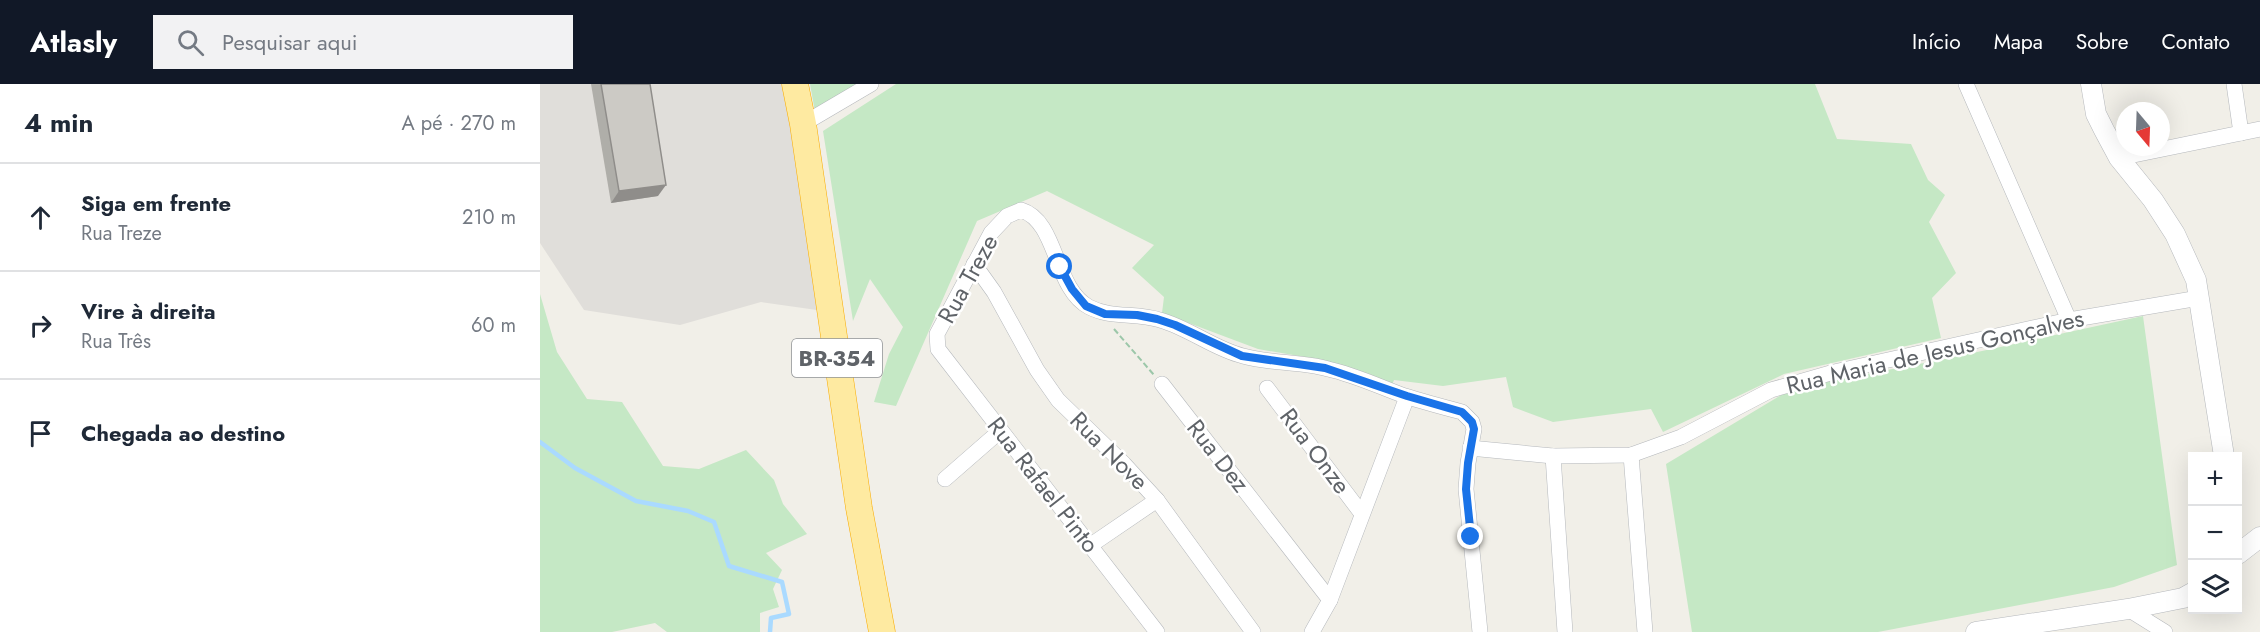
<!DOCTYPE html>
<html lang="pt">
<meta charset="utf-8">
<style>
body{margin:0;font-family:Jost,sans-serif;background:#f2f2f3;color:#1f2937}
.controls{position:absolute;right:18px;bottom:18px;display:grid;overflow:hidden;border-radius:0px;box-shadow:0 6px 24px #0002}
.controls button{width:54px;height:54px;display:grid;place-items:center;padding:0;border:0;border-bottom:2px solid #e0e1e3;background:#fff;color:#1f2937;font:30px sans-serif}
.compass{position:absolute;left:1576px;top:18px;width:54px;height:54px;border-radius:50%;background:#fff;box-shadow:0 6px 24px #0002;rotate:161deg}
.stop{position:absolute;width:18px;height:18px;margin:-14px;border:4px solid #1a73e8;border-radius:50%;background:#fff}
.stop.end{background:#1a73e8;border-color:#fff;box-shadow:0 2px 6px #0008}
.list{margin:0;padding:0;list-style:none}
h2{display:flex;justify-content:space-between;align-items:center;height:78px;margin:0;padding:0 24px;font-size:26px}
h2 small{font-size:20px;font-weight:400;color:#747a83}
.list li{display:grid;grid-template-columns:39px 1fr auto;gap:18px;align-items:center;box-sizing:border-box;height:108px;padding:0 24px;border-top:2px solid #e0e1e3}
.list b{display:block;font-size:22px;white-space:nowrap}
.list p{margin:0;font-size:20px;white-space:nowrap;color:#747a83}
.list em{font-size:20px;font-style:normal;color:#747a83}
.icon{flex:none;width:33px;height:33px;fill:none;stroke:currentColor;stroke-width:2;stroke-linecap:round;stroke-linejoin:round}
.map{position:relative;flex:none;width:1720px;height:548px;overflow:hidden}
header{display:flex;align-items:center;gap:36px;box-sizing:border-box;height:84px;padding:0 30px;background:#111827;color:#fff}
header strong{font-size:28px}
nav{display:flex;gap:33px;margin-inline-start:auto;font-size:21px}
.search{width:420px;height:54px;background:#f2f2f3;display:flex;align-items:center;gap:15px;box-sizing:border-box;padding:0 21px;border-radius:0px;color:#747a83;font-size:22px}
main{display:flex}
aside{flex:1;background:#fff}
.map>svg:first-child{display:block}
.industrial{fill:#e0deda}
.green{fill:#c5e8c5}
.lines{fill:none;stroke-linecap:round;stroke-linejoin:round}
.stream{stroke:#aadaff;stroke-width:4.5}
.minor-casing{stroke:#b5b8bc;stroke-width:16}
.tertiary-casing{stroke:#b5b8bc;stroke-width:21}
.trunk-casing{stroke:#f9ab00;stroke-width:27}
.path{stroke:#9cc7a9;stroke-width:2;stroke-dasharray:6 3;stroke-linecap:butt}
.minor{stroke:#fff;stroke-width:15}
.tertiary{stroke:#fff;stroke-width:20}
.trunk{stroke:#feeaa1;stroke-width:26}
.wall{fill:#afaea9}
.shaded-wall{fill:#8f8d8a}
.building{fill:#cccac5;stroke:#8f8d8a;stroke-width:1.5}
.route{stroke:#1a73e8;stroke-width:8}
.labels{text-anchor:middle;stroke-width:5;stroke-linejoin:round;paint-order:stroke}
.shield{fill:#fff;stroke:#8f9295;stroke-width:1.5}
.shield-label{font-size:22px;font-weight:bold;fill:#5f6368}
.street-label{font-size:24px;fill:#5f6368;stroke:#fff}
</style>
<header>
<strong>Atlasly</strong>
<div class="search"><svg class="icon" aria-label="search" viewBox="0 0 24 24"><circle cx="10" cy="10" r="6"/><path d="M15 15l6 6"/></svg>Pesquisar aqui</div>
<nav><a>Início</a><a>Mapa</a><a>Sobre</a><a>Contato</a></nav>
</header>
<main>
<aside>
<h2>4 min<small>A pé · 270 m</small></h2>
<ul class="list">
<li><svg class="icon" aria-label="ahead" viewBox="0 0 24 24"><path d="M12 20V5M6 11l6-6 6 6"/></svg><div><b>Siga em frente</b><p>Rua Treze</p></div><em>210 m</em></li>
<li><svg class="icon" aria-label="right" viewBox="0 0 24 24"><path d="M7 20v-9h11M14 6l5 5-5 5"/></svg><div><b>Vire à direita</b><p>Rua Três</p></div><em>60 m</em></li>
<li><svg class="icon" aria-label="arrive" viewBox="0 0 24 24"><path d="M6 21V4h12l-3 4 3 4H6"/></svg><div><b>Chegada ao destino</b></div></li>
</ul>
</aside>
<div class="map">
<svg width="1720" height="548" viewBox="0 0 1720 548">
<rect width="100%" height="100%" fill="#f1efe8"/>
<!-- industrial -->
<path class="industrial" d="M0,0H244L284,227L221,218L140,241L44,226L0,159Z"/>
<!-- green -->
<g class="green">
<path d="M270,0H323L275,28Z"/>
<path d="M356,0H1275L1297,55L1371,60L1388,96L1405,111L1389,138L1416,189L1392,214L1401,254L1244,290L1123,348L1111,325L1013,338L973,323L966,293L903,302L854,296L850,306L788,277L718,265L622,229L624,213L592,184L614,161L507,107L437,137L356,322L334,318L349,270L363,243L330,195L313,237L283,47Z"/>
<path d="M0,210L17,268L47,315L82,318L123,382L159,385L206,366L234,396L243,420L267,450L226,469L242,486L233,505L239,523L220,529V548H127L115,539L72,548H0Z"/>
<path d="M1603,232L1637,481L1574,503L1338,548H1152L1126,380L1253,304L1405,275Z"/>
</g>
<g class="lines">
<!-- stream -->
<path class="stream" d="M0,358L35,384L96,417L148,427L174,438L189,482L242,498L249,530L231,534L230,548"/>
<!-- minor casing -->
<g class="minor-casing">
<g id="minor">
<path d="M1426,0L1529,236"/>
<path d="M1694,0L1701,49"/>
<path d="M263,40L331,0"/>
<path d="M1579,74L1720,45"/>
<path d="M434,180L454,208L497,286L518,316L584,380L617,416L713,548"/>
<path d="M622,300L790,516"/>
<path d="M727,304L822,430"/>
<path d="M930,364L1013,372L1091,371L1141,353L1231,306L1294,288L1529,236L1659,214"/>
<path d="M1091,371L1105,548"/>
<path d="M1013,372L1025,548"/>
<path d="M405,395L460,347"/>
<path d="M551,461L617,416"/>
<path d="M1588,525L1625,548"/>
<path d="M617,548L398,265L397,250L451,149L467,132L481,126C518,137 514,205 549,223C572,235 596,228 620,236C649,244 674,265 703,272C731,280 761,277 788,285C815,291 840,303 865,312C884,318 903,323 922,328L932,338L934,345L928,379L926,405L940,548"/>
<path d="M772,548L790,516L867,313"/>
</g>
</g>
<!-- tertiary casing -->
<g class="tertiary-casing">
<g id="tertiary">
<path d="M1551,0L1556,30L1564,46L1579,74L1613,116L1635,150L1656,196L1684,372"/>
<path d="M1698,470L1720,453"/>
<path d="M1436,548L1588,525L1643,514L1652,509"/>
</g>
</g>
<!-- trunk casing -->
<g class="trunk-casing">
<path id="trunk" d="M255,0L263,40L319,424L342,548"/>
</g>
<!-- path -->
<path class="path" d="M574,245L614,291"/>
<!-- minor -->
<use href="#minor" class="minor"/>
<!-- tertiary -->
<use href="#tertiary" class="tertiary"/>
<!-- trunk -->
<use href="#trunk" class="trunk"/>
</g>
<!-- wall -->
<path class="wall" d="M51,0H110L118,112L71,119Z"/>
<!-- shaded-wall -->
<path class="shaded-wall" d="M126,101L118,112L71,119L79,107Z"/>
<!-- building -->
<path class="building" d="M61,0H110L126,101L79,107Z"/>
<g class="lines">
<!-- route -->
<path class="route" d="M520,183L532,205L546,222L565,230L597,231L617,235L635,241L702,272L785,284L867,312L922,328L932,338L934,345L928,379L926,405L931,453"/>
</g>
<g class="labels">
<!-- shield labels -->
<rect class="shield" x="252" y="255" width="90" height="38" rx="4.5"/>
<g class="shield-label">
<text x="297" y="282">BR-354</text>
</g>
<!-- street labels -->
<g class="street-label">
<text transform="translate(428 195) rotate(-61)" y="8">Rua Treze</text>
<text transform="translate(1395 268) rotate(-13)" y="8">Rua Maria de Jesus Gonçalves</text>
<text transform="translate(569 367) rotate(45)" y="8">Rua Nove</text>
<text transform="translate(775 367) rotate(53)" y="8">Rua Onze</text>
<text transform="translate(678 372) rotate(52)" y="8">Rua Dez</text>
<text transform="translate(503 401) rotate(52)" y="8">Rua Rafael Pinto</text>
</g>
</g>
</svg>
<div class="controls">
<button>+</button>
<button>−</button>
<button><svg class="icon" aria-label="layers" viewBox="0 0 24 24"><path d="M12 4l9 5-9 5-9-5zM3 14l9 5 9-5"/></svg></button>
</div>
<svg class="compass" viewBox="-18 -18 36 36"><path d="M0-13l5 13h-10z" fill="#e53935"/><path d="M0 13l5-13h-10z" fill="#747a83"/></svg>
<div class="stop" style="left:520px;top:183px"></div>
<div class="stop end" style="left:931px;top:453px"></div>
</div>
</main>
